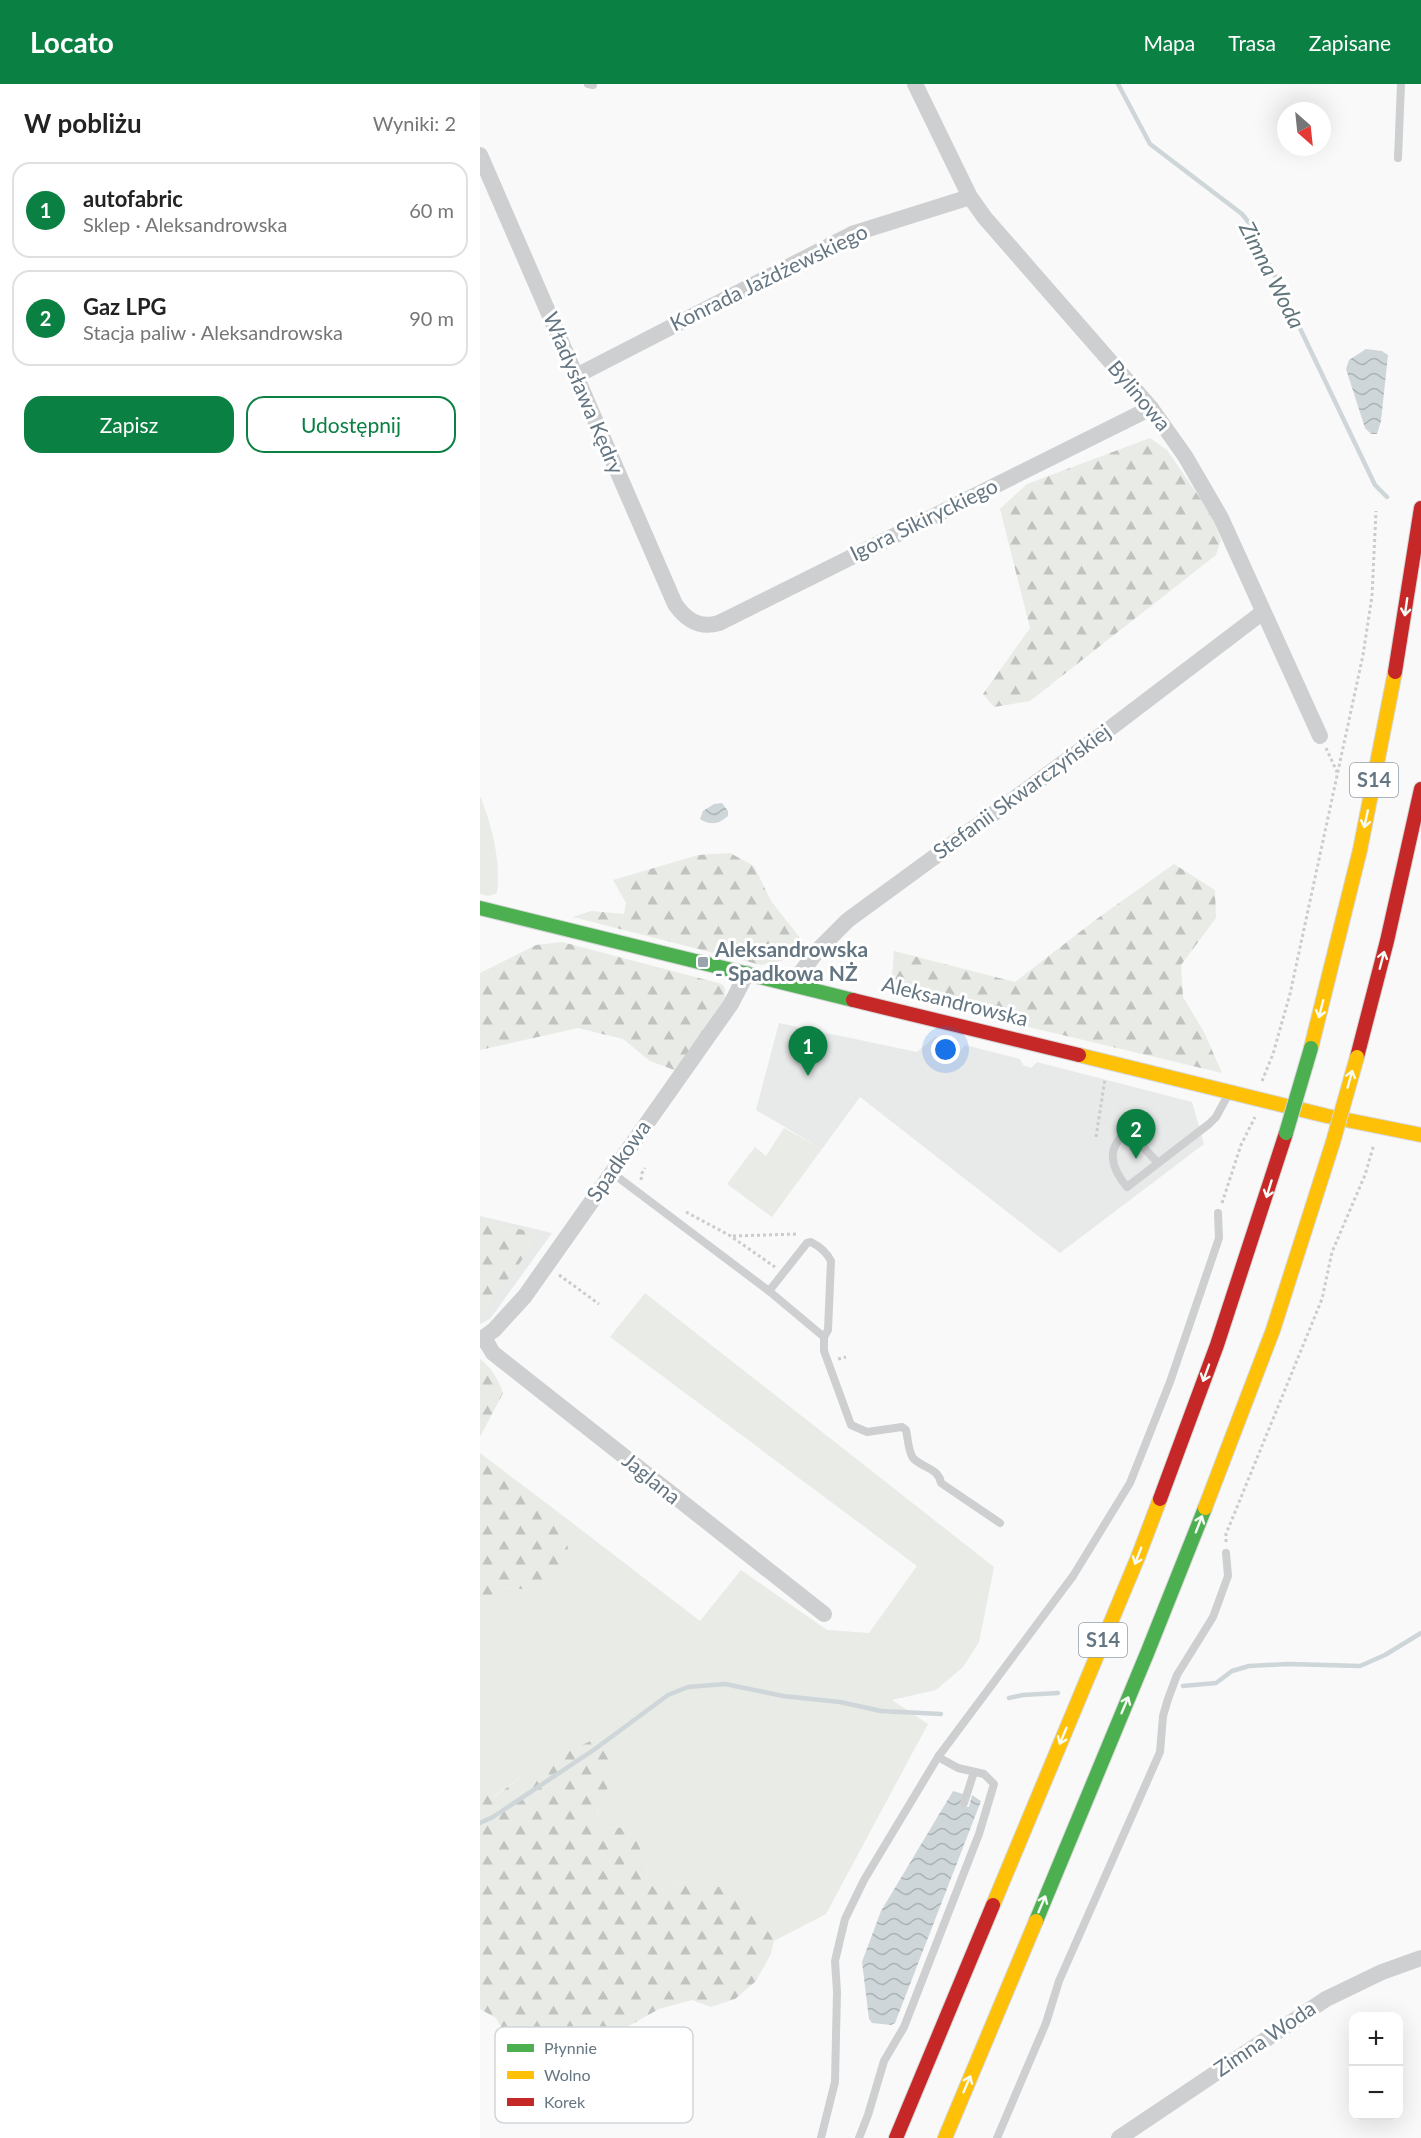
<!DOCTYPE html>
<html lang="pl">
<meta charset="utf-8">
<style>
body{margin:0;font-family:Lato,sans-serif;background:#f6f6f6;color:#222}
.controls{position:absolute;right:18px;bottom:18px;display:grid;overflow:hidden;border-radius:12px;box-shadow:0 6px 24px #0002}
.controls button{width:54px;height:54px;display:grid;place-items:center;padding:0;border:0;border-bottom:2px solid #e0e0e0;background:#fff;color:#222;font:30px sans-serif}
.compass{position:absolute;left:797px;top:18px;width:54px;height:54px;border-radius:50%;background:#fff;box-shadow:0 6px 24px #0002;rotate:153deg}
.you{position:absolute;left:466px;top:966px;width:21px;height:21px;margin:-15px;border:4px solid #fff;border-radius:50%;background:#1a73e8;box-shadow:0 0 0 9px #1a73e833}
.badge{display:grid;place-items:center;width:39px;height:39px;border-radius:50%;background:#0b8043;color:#fff;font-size:20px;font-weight:700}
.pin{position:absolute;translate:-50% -50px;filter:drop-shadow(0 2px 3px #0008)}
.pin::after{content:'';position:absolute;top:32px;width:21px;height:18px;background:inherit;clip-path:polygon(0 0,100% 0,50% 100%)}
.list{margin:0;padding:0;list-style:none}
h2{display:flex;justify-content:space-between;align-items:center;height:78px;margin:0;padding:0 24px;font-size:26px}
h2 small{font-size:20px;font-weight:400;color:#767676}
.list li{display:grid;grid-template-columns:39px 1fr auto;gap:18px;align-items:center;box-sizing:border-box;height:96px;margin:0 12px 12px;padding:0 12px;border:2px solid #e0e0e0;border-radius:18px}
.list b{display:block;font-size:22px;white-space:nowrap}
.list p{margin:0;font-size:20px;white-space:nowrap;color:#767676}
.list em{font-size:20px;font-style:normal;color:#767676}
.actions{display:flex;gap:12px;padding:18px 24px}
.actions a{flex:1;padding:14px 0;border:2px solid #0b8043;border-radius:18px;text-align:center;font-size:21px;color:#0b8043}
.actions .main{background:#0b8043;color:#fff}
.map{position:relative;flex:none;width:941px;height:2054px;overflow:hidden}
header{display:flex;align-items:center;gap:36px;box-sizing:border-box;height:84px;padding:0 30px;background:#0b8043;color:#fff}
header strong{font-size:28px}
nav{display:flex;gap:33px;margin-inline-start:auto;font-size:21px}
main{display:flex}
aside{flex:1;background:#fff}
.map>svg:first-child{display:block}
.built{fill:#e8e9e9}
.grass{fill:#e8ebe6}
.forest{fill:url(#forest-firs)}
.water{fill:url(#water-waves)}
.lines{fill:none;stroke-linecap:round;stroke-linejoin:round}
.stream{stroke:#ced6d9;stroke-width:4.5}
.fast-casing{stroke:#d5d6d7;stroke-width:16}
.slow-casing{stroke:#d5d6d7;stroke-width:16}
.jam-casing{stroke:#d5d6d7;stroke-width:16}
.path{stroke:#cbcccd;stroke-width:3;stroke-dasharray:3 3;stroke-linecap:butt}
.lane{stroke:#cecfd0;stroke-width:8}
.street{stroke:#cecfd0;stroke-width:16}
.fast{stroke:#4caf50;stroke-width:14}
.slow{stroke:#ffc107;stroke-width:14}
.jam{stroke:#c62828;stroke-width:14}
.fast-bridge-casing{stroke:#d5d6d6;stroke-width:16;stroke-linecap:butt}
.slow-bridge-casing{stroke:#d5d6d6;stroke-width:16;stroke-linecap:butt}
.fast-bridge{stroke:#4caf50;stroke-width:14}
.slow-bridge{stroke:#ffc107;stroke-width:14}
.oneway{stroke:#f6fbf6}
.poi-dot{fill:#99a4ac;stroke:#fff;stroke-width:2}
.labels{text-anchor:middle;stroke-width:6;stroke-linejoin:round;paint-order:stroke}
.shield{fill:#fff;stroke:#939fa8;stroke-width:1.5}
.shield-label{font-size:20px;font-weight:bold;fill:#657683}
.street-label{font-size:21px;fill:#657683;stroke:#fff}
.poi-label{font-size:21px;font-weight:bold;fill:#657683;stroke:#fff;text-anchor:start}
.water-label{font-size:22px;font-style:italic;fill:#60757c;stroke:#fff}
.key{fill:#fff;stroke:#d1d6da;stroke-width:1.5}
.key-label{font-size:16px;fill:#657683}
</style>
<header>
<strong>Locato</strong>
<nav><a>Mapa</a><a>Trasa</a><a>Zapisane</a></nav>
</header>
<main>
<aside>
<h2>W pobliżu<small>Wyniki: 2</small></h2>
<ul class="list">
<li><span class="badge">1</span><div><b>autofabric</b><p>Sklep · Aleksandrowska</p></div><em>60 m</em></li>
<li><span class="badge">2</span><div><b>Gaz LPG</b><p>Stacja paliw · Aleksandrowska</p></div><em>90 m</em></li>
</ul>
<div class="actions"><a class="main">Zapisz</a><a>Udostępnij</a></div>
</aside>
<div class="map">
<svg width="941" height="2054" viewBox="0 0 941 2054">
<defs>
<pattern id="forest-firs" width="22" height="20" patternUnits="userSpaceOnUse" patternTransform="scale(1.5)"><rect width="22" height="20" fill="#e8ebe6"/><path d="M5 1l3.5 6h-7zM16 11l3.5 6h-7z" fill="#c0c3c0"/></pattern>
<pattern id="water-waves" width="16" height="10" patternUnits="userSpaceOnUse" patternTransform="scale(1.5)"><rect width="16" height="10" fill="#ced6d9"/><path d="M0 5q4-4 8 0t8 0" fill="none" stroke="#abb2b5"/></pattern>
</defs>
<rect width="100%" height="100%" fill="#f9f9f9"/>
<!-- built -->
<g class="built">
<path d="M299,939L437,968L455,953L465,955L469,966L480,967L485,961L540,975L543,981L551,984L557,978L712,1018L724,1060L580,1169L380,1013L342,1065L276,1026Z"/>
<path d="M0,1132L72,1149L10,1235L0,1240Z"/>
</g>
<!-- grass -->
<g class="grass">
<path d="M0,712C12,742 21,777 17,809L9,812L0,810Z"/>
<path d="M304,1044L342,1065L292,1133L247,1100L275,1063L286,1072Z"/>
<path d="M165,1209L514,1483L499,1558L483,1583L456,1606L412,1616L448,1640L346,1830L294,1857L279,1833L209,1797L179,1807L166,1797L167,1780L143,1744L128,1743L117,1737L118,1718L130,1701L55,1683L13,1713L0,1698V1518L26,1503L55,1507L87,1464L78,1428L220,1537L261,1486L347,1546L389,1549L437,1482L130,1253Z"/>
</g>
<!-- forest -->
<g class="forest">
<path d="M670,354L687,366L731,430L741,456L736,471L550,617L514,623L503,610L550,544L520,425L547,400Z"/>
<path d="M250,769L274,782L291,817L324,859V869L300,877L281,881L93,833L111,827L144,830L146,819L133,796L218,771Z"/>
<path d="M694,780L735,806L736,834L701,881L703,913L724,948L742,989L439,917L412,893L414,867L535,898L618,834Z"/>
<path d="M82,858L242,900L245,905V917L197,987L170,977L143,955L98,944L0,966V889L56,861Z"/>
<path d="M0,1136L61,1150L0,1233Z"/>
<path d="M0,1275C12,1284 18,1295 23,1309L0,1353Z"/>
<path d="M0,1369L78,1428L88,1464L80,1487L55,1507L26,1503L0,1518Z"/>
<path d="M117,1654L130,1668L136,1683L130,1701L118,1718L117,1736L128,1743L143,1744L157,1758L167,1780L166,1797L179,1807L209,1797L250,1805L279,1833L294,1857L291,1870L276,1897L255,1915L231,1923L212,1916L179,1925L108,1965L79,1975L56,1973L30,1958L16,1934L0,1925V1698L14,1713L55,1683Z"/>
</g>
<!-- water -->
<g class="water">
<path d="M886,265L902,267L908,271L901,337L897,350H891L885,344L866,285L869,276Z"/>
<path d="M242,719L248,727V732C239,740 231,742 220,735L223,727L234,720Z"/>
<path d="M473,1707L483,1710L480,1721L489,1723L492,1711L501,1717L415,1939L411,1941L392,1939L389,1935L382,1878L401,1827Z"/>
</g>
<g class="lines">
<!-- stream -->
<g class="stream">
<path d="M638,0L670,60L762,130L770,140L895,401L907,413"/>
<path d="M703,1602L736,1599L752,1587L769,1582L808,1580L880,1582L905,1571L941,1549"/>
<path d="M529,1614L543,1611L578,1609"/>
<path d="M0,1739L13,1733L115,1665L188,1611L208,1603L245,1600L303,1612L360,1618L401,1627L461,1630"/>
</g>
<!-- fast casing -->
<g class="fast-casing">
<g id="fast">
<path d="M0,824L373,916"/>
<path d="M556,1837L668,1567L725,1424"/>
</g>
</g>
<!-- slow casing -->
<g class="slow-casing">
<g id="slow">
<path d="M831,964L880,766L915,588"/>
<path d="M599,971L847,1032L941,1051"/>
<path d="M725,1424L793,1246L853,1058"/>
<path d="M513,1821L658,1473L680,1415"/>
<path d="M465,2054L556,1837"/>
</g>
</g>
<!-- jam casing -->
<g class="jam-casing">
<g id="jam">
<path d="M915,588L941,424"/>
<path d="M373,916L599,971"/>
<path d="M877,973L907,857L941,705"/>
<path d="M680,1415L737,1261L806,1049"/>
<path d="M416,2054L513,1821"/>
</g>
</g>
<!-- path -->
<g class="path">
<path d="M846,664L857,688"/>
<path d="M782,997L793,970L810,910L883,571L892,512L896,427"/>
<path d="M616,1053L625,995"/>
<path d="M161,1096L162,1089L165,1084"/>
<path d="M742,1119L761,1061L775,1033"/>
<path d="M206,1128L249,1151L295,1183"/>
<path d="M253,1152L318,1150"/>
<path d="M79,1191L119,1220"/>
<path d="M358,1275L366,1273"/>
<path d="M746,1458V1450L842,1215L852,1168L885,1091L894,1060"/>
</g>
<!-- lane -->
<g class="lane">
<path d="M108,0L113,1"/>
<path d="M918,74L921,0"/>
<path d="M678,1079L648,1047C625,1064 631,1084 647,1103L729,1040L736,1033L749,1009"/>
<path d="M131,1088L289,1207L344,1253"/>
<path d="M289,1207L327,1159L331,1158C339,1162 347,1169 351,1177L348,1246L344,1253V1267L371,1341L387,1348L422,1343L426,1346C428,1354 428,1367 433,1374C442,1384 459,1384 461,1399L520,1439"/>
<path d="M484,1719L494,1688"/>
<path d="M341,2054L355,1998L357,1908L355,1877L365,1835L384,1796L458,1673L593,1492L650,1399L690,1298L739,1154L738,1129"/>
<path d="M379,2054L388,2031L404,1977L424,1943L499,1750L514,1700L504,1690L478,1684L458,1673"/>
<path d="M517,2054L566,1939L579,1897L680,1668L683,1632L688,1615L697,1591L733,1533L748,1492L746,1469"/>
</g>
<!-- street -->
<g class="street">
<path d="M435,0L490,113L505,134L671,324L705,372L741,434L840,652"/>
<path d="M0,71L195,520C206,536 219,545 239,539L671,324"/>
<path d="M96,292L372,150L490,113"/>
<path d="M312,900L339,865L368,836L620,652L783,528"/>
<path d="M4,1254L13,1269L344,1530"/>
<path d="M0,1256L14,1246L45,1212L251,920L267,889"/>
<path d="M639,2054L846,1915L902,1888L941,1874"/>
</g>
<!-- fast -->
<use href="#fast" class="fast"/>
<!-- slow -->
<use href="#slow" class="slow"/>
<!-- jam -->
<use href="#jam" class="jam"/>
<!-- fast-bridge casing -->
<g class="fast-bridge-casing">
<path id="fast-bridge" d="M806,1049L831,964"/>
</g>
<!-- slow-bridge casing -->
<g class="slow-bridge-casing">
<path id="slow-bridge" d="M853,1058L877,973"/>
</g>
<!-- fast-bridge -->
<use href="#fast-bridge" class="fast-bridge"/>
<!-- slow-bridge -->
<use href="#slow-bridge" class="slow-bridge"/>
</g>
<!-- one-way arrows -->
<defs><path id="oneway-shaft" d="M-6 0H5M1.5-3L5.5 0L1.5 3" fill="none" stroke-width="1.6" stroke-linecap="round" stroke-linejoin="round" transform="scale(1.5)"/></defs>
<g class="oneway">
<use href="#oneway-shaft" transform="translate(926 523) rotate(98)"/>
<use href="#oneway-shaft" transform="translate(886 735) rotate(102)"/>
<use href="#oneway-shaft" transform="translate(902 876) rotate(-75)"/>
<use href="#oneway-shaft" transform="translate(841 925) rotate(104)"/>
<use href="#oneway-shaft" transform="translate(870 995) rotate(-74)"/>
<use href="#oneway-shaft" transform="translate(789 1105) rotate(107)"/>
<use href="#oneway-shaft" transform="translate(726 1289) rotate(110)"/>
<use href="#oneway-shaft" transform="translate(719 1440) rotate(-69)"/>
<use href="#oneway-shaft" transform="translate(658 1472) rotate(111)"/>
<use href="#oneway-shaft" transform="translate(645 1621) rotate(-67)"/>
<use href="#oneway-shaft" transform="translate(583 1652) rotate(113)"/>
<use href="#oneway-shaft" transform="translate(562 1820) rotate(-67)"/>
<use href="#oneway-shaft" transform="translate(487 2000) rotate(-67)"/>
</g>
<!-- markers -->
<rect class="poi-dot" x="217" y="872" width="12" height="12" rx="3"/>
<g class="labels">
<!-- shield labels -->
<g class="shield">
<rect x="870" y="679" width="48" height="34" rx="4.5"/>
<rect x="599" y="1539" width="48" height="34" rx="4.5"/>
</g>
<g class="shield-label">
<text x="894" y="703">S14</text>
<text x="623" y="1563">S14</text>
</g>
<!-- street labels -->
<g class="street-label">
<text transform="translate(289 194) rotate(-26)" y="7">Konrada Jażdżewskiego</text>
<text transform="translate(103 309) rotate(67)" y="7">Władysława Kędry</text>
<text transform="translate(659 312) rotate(50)" y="7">Bylinowa</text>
<text transform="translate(444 436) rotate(-26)" y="7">Igora Sikiryckiego</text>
<text transform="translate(542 708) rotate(-36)" y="7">Stefanii Skwarczyńskiej</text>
<text transform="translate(475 918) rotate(14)" y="7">Aleksandrowska</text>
<text transform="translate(139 1077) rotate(-55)" y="7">Spadkowa</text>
<text transform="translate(171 1395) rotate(39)" y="7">Jaglana</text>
<text transform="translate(785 1955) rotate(-34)" y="7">Zimna Woda</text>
</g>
<!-- poi labels -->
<g class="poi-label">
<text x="235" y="873">Aleksandrowska<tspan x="235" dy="24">- Spadkowa NŻ</tspan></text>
</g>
<!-- water labels -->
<g class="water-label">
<text transform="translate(792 191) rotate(63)" y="8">Zimna Woda</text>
</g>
</g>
<!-- legend -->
<rect x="15" y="1943" width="198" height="96" rx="9" class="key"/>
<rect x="27" y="1960" width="27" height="8" fill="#4caf50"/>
<rect x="27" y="1987" width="27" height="8" fill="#ffc107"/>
<rect x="27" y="2014" width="27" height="8" fill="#c62828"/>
<g class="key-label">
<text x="64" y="1970">Płynnie</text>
<text x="64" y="1997">Wolno</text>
<text x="64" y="2024">Korek</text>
</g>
</svg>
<div class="controls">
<button>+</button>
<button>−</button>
</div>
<svg class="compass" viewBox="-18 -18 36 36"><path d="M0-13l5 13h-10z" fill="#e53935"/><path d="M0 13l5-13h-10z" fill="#767676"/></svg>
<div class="you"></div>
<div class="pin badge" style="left:328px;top:992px">1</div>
<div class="pin badge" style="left:656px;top:1075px">2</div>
</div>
</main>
